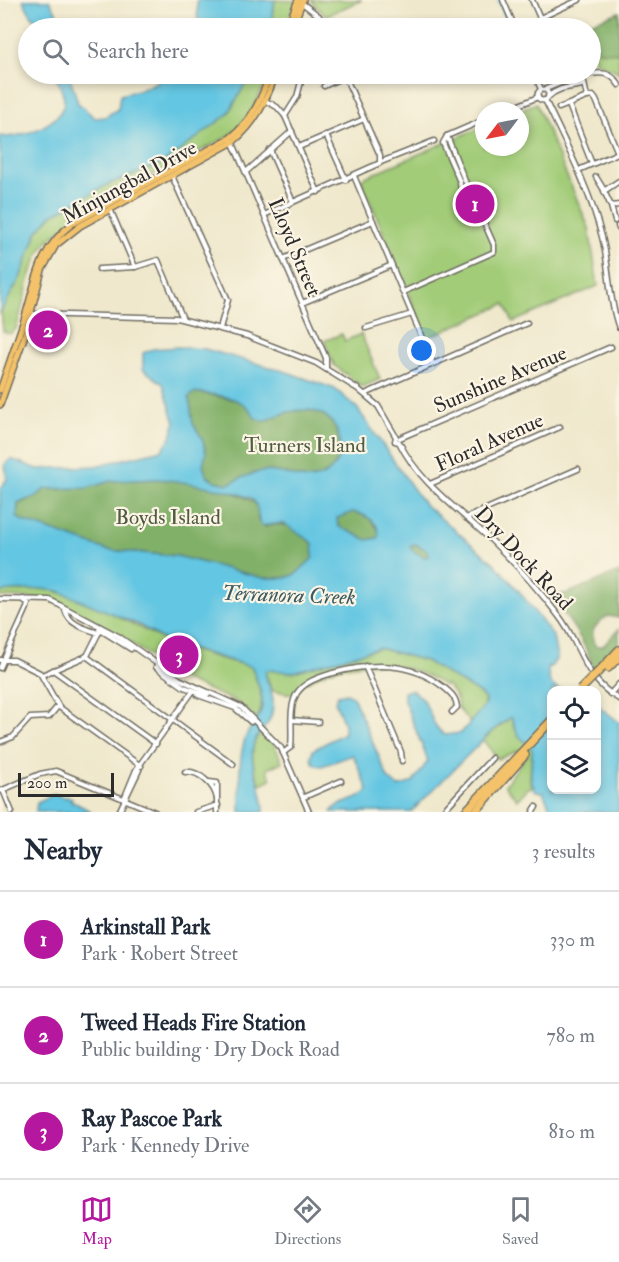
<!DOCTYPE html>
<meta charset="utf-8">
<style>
body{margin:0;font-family:"IM FELL Double Pica",serif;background:#f2f2f3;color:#1f2937}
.controls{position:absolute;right:18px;bottom:18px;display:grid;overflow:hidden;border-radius:12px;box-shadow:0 3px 9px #0003}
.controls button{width:54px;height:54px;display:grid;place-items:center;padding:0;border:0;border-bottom:2px solid #e0e1e3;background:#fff;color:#1f2937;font:30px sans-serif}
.compass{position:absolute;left:475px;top:102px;width:54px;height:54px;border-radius:50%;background:#fff;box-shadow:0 3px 9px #0003;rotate:238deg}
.scale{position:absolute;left:18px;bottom:15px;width:96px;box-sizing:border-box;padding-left:6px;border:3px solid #2b2b2b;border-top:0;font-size:16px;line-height:21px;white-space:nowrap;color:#2b2b2b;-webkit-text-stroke:4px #fcf5e5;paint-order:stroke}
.you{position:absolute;left:422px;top:351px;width:21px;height:21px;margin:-15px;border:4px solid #fff;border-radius:50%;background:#1a73e8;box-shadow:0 0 0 9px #1a73e833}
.badge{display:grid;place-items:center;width:39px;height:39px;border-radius:50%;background:#b5179e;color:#fff;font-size:20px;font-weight:700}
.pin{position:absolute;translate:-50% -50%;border:3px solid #fff;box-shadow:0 2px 6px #0006}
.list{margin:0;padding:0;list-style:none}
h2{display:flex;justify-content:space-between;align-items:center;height:78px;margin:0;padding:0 24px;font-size:26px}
h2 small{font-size:20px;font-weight:400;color:#747a83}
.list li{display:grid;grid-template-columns:39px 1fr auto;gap:18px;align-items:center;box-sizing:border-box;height:96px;padding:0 24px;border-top:2px solid #e0e1e3}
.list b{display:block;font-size:22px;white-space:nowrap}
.list p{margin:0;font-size:20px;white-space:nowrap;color:#747a83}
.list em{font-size:20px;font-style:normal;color:#747a83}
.icon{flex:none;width:33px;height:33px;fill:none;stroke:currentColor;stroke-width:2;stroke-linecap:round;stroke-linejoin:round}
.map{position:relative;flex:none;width:619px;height:812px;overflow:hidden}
.search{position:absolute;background:#fff;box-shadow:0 3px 9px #0003;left:18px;right:18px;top:18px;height:66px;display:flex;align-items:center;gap:15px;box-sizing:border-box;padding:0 21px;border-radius:33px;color:#747a83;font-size:22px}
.sheet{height:366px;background:#fff}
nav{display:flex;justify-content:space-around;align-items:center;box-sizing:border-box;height:84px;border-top:2px solid #e0e1e3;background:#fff;font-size:16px;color:#747a83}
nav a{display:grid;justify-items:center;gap:3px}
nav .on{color:#b5179e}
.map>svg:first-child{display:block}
.green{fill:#a2cc78;stroke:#667c52;stroke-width:1.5}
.forest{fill:#81b068;stroke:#566e4a;stroke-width:1.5}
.water{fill:#64c6e2;stroke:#487886;stroke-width:1.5;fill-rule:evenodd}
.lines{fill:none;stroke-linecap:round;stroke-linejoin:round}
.stream{stroke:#64c6e2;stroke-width:1.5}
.minor-casing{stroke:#706d63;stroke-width:7}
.major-casing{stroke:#706d63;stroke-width:8}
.highway-casing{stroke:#706d63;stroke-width:10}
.minor{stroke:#fff;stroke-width:4}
.major{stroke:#f3c26a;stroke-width:5}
.highway{stroke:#f3c26a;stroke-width:7}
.highway-bridge-casing{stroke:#706d63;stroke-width:10;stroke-linecap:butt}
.highway-bridge{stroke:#f3c26a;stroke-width:7}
.labels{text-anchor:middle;stroke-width:4.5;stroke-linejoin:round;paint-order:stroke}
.street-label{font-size:21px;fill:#2b2b2b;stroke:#fcf5e5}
.park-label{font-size:21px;fill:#4f5b42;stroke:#fcf5e5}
.water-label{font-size:22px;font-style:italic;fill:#3c5a62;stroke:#fcf5e5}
</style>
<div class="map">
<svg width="619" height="812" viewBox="0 0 619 812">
<rect width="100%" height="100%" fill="#fcf5e5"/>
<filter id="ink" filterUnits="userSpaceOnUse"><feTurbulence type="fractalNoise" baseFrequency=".0167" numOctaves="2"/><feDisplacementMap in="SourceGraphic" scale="12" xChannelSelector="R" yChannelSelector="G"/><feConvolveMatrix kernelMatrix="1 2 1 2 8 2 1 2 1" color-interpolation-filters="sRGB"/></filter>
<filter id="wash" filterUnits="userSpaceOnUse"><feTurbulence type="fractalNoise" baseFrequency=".008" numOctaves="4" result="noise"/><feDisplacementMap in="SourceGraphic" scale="24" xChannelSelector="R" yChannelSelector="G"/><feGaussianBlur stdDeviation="1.35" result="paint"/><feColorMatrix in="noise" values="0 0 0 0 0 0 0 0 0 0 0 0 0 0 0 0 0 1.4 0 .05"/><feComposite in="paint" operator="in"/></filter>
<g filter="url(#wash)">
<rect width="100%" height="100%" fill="#efe8cc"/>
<!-- green -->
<g class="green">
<path d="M275,0L296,1L285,28H270Z"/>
<path d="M311,0H362L325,16Z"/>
<path d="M619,12V75L617,71L596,62L591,48L590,28L583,26Z"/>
<path d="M251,74H268C259,99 250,117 229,136C189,158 61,216 41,250C28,274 24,304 16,329L10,334L3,331L1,311L20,278L37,232L52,214L109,184L161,164L177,153L228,114Z"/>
<path d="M536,103L589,228L598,286L513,322L505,304L427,338L361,179L484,126V147H520V111H518Z"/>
<path d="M342,334L345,341L361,334L380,379L362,387L334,365L324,341Z"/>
<path d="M42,589C82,594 119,618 154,635C184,650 219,658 252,667C258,687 267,698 257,719L237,702L182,679L114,631L51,599L0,597V592Z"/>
<path d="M379,648L426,661L479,693L485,699L482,711L471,724L458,708L457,699L447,684L445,686C405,659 349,655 307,682L305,680L294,694L273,691L265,673L266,670L293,672Z"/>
<path d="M511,717L514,728L532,749L530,779L533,787L528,788L517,800L505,785L526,756L519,750L498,759L483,740Z"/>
<path d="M262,731L274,744L282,762L267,769L271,779L260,784C253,766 246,746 262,731Z"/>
</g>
<!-- forest -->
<g class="forest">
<path d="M619,12V53L598,51L595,41H591L590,28L583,26Z"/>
<path d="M195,392L241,401L264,421C281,413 304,406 322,414C344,425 346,463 324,475C306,484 294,474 276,472C257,469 244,477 228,484L215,481L206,475L203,465L206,452L202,438L193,424L189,397Z"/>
<path d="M157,479C178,480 248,490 258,507V521L265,527C288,520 296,529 313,543V558L296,574L286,578H263L177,556L107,550L23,521L17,517L18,504L37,496L45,489L87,488L111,481Z"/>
<path d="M353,512C367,514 374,521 380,534L378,538L367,540L338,526L337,518Z"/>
<path d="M415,544L428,550L429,556L424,557L411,550L410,546Z"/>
<path d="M619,572V618L608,616C595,625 588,631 596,646H603L619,629V644L593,670C588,644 567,617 550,596L568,593Z"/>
</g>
<!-- water -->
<g class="water">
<path d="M23,0H49L66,28C40,29 34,24 23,0Z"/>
<path d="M197,0H275L270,28H198Z"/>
<path d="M55,74H69L78,103L95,118L105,117L118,109L120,95L143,89L172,74H251L228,114L177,153L161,164L109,184L52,215L37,232L20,278L0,313V136C18,140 65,124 64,100C64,91 57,82 55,74Z"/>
<path d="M178,347L205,349L287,372L335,389L357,408L424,504L494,563L519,591L553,636L557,658L551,667L548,666C548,679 549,686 561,690H552V790H596L597,705L619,722V812H552L543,792L536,791C527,780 533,763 532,749L518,735L511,717L491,732L411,812H331C340,800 360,802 368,790L353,755L322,766L315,765L311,759L313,750L344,733V725L335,701L338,695L347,693L354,699L388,778L398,787L413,782L428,761L404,700V692L411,690C431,699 428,725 445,735L461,733L485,705V699L479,693L426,661L379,648L293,672L266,670C264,680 273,690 273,701C273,732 256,727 253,747C249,770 265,789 264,812H240C241,787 237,764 245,739C247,731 253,726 257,719C269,701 257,684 252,667L166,641L137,624L58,591L42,589L0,592V489L7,479L5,464L11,459L38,469L95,466L162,450L171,437L175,423L163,384L143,369V353L153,349ZM195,392C217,396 245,395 255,418L265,421C281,413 304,405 322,414C344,425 347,463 324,475C305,484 294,474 275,472C257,469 244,477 228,484L215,481L206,475L203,465L206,453L202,438L193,424L189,397ZM157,479C173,480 243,491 253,500C260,507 256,518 261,526L283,523L313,543V558L296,574L286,578H263L177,556L107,550L23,521L17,517L18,503L37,496L45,489L87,488L111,481ZM353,512C365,514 382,523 378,538L367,540L338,526L337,518ZM415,544L427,550L429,556L424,557L412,550L410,546Z"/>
<path d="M55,794L66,798L67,796L72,798L70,800L92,812H36L37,802Z"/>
</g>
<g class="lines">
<!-- stream -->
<g class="stream">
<path d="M497,0L510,28"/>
<path d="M528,74L532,83"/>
</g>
</g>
</g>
<g filter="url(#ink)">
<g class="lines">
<!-- minor casing -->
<g class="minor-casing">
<g id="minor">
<path d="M503,0L515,28"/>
<path d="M532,0L540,18L579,0"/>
<path d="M302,3L319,16L325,28"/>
<path d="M590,55L591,54"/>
<path d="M534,74L541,89"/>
<path d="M580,75C596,74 609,68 619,85"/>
<path d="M324,86L345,76"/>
<path d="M546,89L573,78"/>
<circle cx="543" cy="95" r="5.5"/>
<path d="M548,97C558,87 570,88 582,85L584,80L581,76L573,78L575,85"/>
<path d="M587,97L593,96L596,100L618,153"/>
<path d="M545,100C566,144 590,190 602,237C610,267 608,298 619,328"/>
<path d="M266,101L277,107L285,116L318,192"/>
<path d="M569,105L592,164"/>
<path d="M559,108L587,97L584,83"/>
<path d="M505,111L538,97"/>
<path d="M285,116L297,97L303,74"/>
<path d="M326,135L346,180"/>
<path d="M447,136L443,143L460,182L461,193"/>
<path d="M447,136L469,191"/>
<path d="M447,136L484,120"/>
<path d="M232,141L326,358V369"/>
<path d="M299,147L364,119"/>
<path d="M270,150L293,202"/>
<path d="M381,162L434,141"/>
<path d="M581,169L618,153"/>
<path d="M246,172L292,131"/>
<path d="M172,176L228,300L220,328"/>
<path d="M354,176L433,364"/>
<path d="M596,177L604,190"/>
<path d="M619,181L604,191L611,206L619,205"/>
<circle cx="466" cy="194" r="4.5"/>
<path d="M611,206L615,221"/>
<path d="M110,209L135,267"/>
<path d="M264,215L380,163V155L344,74"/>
<path d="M618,226L619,229"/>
<path d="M283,259L373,221"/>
<path d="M99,269L135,267L158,260L183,319"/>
<path d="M403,292L494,252V245L470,191"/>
<path d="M302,303L392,265"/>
<path d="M31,314L177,318L247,336L316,363L358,389L378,406L396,437L395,441L399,442C419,483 458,509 490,539C514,562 538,589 558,615C582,645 582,678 619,699"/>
<path d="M366,328L412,314"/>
<path d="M365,394L527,323"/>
<path d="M400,438L611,347"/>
<path d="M430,484L560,427"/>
<path d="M466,518L578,469"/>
<path d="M0,599L50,600L118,636L179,679L241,707L281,748L309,812"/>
<path d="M65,610C69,625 86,629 99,633"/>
<path d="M99,629L131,649"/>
<path d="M86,656L233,764"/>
<path d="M0,660H14L40,673L59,707L141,766"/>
<path d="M365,666L401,752L402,761"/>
<path d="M156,667L184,687L207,695"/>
<path d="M0,668L27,608L28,604L23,599"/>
<path d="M53,670L156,744"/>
<path d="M42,675L87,656L99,632"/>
<path d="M610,694L619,684"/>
<path d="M198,695L235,708L251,722"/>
<path d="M292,720L318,722"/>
<path d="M0,742L13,737L30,718L49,717L58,706"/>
<path d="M283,753L291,747C293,730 288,708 297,693C305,681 320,677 333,673C371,663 409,661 442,686C450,692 456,697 457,707L452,712"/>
<path d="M185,772C199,770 215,786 217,799"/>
<path d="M209,782L217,783V812"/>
<path d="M3,790L12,812"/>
<path d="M0,791L40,774L56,771L155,812"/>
<path d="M304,797L341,781"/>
<path d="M124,799L136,770L193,691"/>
<path d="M119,812L139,770"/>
<path d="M196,812L218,805"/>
<path d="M442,812L492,758"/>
<path d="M533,812L536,807"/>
</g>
</g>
<!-- major casing -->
<g class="major-casing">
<g id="major">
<path d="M287,28L298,0"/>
<path d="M292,28L303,0"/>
<path d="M0,390C8,367 16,344 24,320C36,282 38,249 72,224L230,138C252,121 261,99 270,74"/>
<path d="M0,405L25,335L42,270L56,245L80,226L233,142C256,123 266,101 276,74"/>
</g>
</g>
<!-- highway casing -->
<g class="highway-casing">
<g id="highway">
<path d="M603,667L619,650"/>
<path d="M608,668L619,657"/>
<path d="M465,812L552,720"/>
<path d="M475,812L525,755"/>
</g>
</g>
<!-- minor -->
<use href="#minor" class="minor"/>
<!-- major -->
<use href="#major" class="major"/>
<!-- highway -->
<use href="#highway" class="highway"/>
<!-- highway-bridge casing -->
<g class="highway-bridge-casing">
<path id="highway-bridge" d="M580,690L603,667"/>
</g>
<!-- highway-bridge -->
<use href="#highway-bridge" class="highway-bridge"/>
</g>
</g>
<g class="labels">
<!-- street labels -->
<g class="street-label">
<text transform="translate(129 182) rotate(-29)" y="7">Minjungbal Drive</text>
<text transform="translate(295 247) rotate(67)" y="7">Lloyd Street</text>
<text transform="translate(500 379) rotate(-23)" y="7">Sunshine Avenue</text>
<text transform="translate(489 442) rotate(-24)" y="7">Floral Avenue</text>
<text transform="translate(524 558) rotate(47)" y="7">Dry Dock Road</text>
</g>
<!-- park labels -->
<g class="park-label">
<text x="305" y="452">Turners Island</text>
<text x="168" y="524">Boyds Island</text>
</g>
<!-- water labels -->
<g class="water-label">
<text transform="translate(289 594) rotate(2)" y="8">Terranora Creek</text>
</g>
</g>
</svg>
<div class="controls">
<button><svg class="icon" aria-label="locate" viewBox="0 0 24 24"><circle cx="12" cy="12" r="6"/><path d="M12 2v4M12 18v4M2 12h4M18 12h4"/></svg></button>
<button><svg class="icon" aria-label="layers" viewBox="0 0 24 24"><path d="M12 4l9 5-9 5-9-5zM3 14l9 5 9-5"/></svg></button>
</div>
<svg class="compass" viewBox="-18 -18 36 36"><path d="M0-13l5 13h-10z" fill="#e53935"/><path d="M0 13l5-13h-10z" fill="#747a83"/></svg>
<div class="scale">200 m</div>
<div class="you"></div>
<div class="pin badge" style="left:475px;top:204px">1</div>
<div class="pin badge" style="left:48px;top:330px">2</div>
<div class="pin badge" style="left:179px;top:655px">3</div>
<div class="search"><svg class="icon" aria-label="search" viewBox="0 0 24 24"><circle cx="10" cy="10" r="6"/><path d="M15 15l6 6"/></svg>Search here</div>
</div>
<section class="sheet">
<h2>Nearby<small>3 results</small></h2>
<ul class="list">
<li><span class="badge">1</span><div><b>Arkinstall Park</b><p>Park · Robert Street</p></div><em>330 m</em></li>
<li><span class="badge">2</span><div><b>Tweed Heads Fire Station</b><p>Public building · Dry Dock Road</p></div><em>780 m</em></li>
<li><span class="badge">3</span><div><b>Ray Pascoe Park</b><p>Park · Kennedy Drive</p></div><em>810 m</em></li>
</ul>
</section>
<nav>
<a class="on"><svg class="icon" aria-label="map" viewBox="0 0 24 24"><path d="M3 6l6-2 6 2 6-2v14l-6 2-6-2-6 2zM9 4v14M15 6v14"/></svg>Map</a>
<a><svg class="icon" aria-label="directions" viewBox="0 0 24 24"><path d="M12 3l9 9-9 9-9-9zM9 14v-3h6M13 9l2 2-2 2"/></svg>Directions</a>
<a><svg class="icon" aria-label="saved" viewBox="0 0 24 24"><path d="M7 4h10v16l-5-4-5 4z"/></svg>Saved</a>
</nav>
